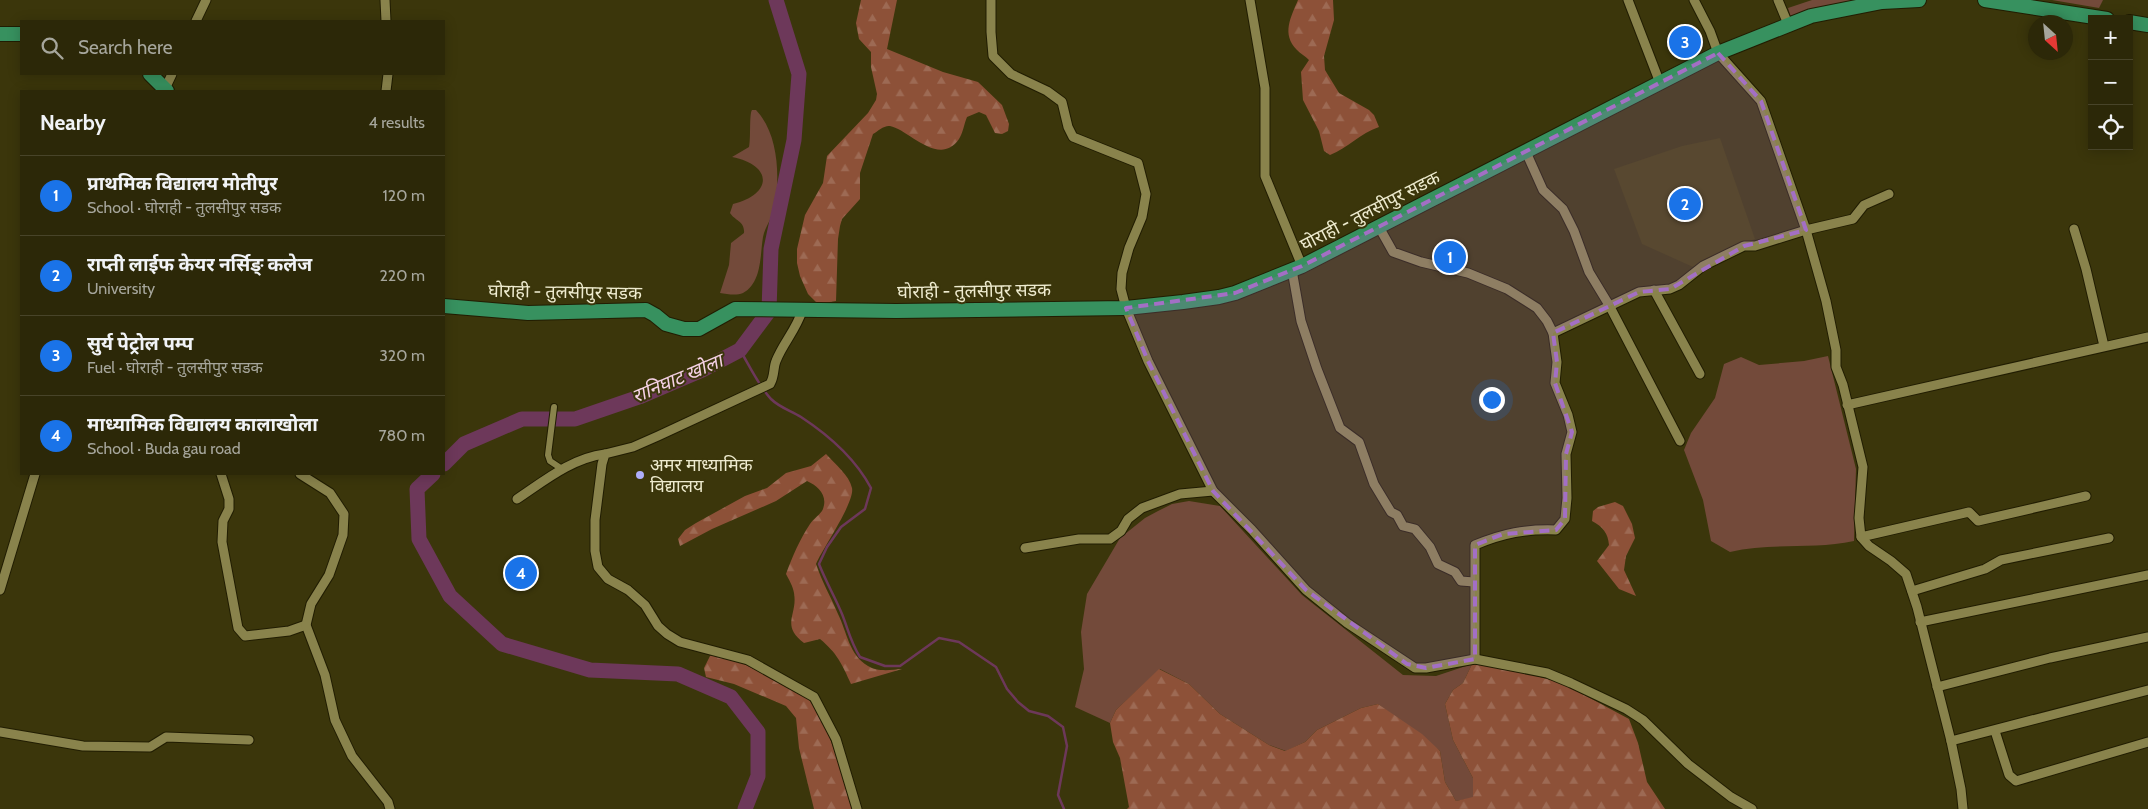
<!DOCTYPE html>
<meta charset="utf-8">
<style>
body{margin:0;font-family:Cabin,"Noto Sans Devanagari",sans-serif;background:#343012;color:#f1f3f6}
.controls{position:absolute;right:15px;top:15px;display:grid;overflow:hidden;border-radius:0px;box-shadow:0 2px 12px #0003}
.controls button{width:45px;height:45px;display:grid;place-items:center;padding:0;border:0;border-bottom:1px solid #484429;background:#2c2808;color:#f1f3f6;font:25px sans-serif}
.compass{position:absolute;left:2028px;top:15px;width:45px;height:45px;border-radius:50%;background:#2c2808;box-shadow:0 2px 12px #0003;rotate:153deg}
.you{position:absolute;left:1491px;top:399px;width:18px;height:18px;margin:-12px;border:4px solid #fff;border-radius:50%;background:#1a73e8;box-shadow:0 0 0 8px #1a73e833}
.badge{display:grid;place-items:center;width:32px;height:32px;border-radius:50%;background:#1a73e8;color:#fff;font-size:16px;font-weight:700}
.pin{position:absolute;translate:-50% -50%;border:2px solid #fff;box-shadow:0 1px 5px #0006}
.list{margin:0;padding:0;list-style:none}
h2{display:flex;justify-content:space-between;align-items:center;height:65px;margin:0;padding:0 20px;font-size:21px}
h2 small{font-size:16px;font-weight:400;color:#a6a69c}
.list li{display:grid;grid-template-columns:32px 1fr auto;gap:15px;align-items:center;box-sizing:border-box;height:80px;padding:0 20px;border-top:1px solid #484429}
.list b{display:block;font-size:19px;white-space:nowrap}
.list p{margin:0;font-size:16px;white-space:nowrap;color:#a6a69c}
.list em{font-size:16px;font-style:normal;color:#a6a69c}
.icon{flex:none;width:28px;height:28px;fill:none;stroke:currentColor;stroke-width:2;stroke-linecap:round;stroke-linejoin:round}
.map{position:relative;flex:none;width:2148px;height:809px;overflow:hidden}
.search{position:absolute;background:#2c2808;box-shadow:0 2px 12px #0003;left:20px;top:20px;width:425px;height:55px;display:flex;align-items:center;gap:12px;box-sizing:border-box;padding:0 18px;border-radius:0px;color:#a6a69c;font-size:19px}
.panel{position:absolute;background:#2c2808;box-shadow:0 2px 12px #0003;left:20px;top:90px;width:425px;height:385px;border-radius:0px}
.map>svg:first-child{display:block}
.built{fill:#453f0c}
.grass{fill:#734a3a}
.forest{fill:url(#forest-firs)}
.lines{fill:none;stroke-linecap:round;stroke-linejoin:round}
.stream{stroke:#6d385a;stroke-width:2.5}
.river{stroke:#6d385a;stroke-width:15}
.pedestrian-casing{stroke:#211d02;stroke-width:8}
.minor-casing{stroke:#211d02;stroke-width:11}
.primary-casing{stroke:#211d02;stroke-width:16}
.pedestrian{stroke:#89834c;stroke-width:6}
.minor{stroke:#89834c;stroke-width:9}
.primary{stroke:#37915f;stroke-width:14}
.marked{fill:#a36fc5;fill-opacity:0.2;stroke:#a36fc5;stroke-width:4;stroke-dasharray:10 6;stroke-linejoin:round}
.poi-dot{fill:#aeaefb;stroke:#3b360b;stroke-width:2}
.labels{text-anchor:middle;stroke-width:4;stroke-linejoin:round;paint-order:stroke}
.street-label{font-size:18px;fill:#eeebcf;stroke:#3b360b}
.poi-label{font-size:18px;fill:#eeebcf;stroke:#3b360b;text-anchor:start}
.water-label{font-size:19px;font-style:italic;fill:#f6d2e6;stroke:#3b360b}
</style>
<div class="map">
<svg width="2148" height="809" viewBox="0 0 2148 809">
<defs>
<pattern id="forest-firs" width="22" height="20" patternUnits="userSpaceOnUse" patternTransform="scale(1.25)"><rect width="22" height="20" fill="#8d5138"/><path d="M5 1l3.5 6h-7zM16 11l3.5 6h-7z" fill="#9d6a54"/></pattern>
</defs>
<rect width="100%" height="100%" fill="#3b360b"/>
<!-- built -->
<path class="built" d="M1720,138L1755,239L1693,267L1642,244L1614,169L1682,146Z"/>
<!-- grass -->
<g class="grass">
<path d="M1812,0H1867L1791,17L1788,8Z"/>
<path d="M2052,0H2103L2099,8Z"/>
<path d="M752,110H756C778,133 780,174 775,205C774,216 765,226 763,237C760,255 762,283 743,293C736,296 727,294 720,293L729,265L731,243L744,233C745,221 735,221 730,213L733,204C773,194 773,165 732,157L749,147C751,138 749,114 752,110Z"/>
<path d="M1828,356L1856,469L1854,541C1813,550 1770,542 1730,552L1711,541L1703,500L1684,450L1691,433L1715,398L1724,364L1741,357L1759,365L1804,361Z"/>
<path d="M1189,501L1220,506L1302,595L1403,675L1436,676L1472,664L1463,683L1453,690L1445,704L1453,740L1473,778V798L1456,801L1445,782L1440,751L1378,704L1361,708L1317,730L1305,742L1286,751L1269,745L1220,714L1189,684L1160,669L1116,710L1110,723L1075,707L1084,669L1081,632L1087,594L1120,538L1145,518L1158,511L1172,504Z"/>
</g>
<!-- forest -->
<g class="forest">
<path d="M861,0H897L887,49L943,72L978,82L1002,105L1009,124L1008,131L1002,134L995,133L986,115L979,112L967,117C964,124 963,133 959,139C939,168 908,129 890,126C884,125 878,131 873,134L860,173V199L842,219L840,226L838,239L836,301L818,304L808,294L800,276L797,263V249L805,215L823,183L827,156L868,113L876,100L877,94L871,67V52L859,39L856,23Z"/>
<path d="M1298,0H1333L1334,20L1324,56L1325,70L1339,93L1369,110L1374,115L1379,127C1360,133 1348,148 1330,155L1324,151L1319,131L1303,100L1301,72L1309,60C1305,56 1301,54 1297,50C1281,34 1291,17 1298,0Z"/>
<path d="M826,454C835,464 849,475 852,488C855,502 823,548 816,564C822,582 831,597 838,614C847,632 849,655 868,666C877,672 891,670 902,669L851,684C842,664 837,653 820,639L804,643C780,625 798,615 794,593C793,586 789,580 786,574C792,557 800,539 810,524C813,519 821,514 823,509C828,495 818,486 807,481L776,501L712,529L680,546L678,539L685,530L696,523L745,496L767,488L786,473L811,466Z"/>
<path d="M1615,502L1623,506L1632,524L1635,538L1626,556L1624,570L1636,596L1619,589L1597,561L1609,545C1608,533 1603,527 1592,521L1593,511L1598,507Z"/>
<path d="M715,654L742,663L803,694C829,715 841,776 852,809H814L799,748L796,718L786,706L734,684L706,677L704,668L710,656Z"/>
<path d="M1472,664L1506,668L1562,683L1629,719L1638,743L1647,782L1665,809H1127L1129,807L1120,758L1113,742L1110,723L1116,710L1159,669L1189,684L1220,714L1269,745L1285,751L1305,742L1317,730L1361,708L1378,704L1422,734L1440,751L1445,782L1456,801L1473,797V778L1453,740L1445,704L1453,690L1463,683Z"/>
</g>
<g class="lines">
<!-- stream -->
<path class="stream" d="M740,350C749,365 760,388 771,399C780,408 792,411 801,417C830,436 855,458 871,488L865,509L841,527L827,547L819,564C826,582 835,597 842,614C848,629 851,643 860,657L885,666H900L939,638L959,642L996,667L1007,689L1018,702L1029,711L1048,716L1063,727L1067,746L1058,795L1064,809"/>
<!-- river -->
<g class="river">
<path d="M444,464L464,444L522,419H575L639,397L702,370L740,350L769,311L771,249L794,140L799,74L776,0"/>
<path d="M433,474L417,489L419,539L450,596L502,644L590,670L678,674L731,697L758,732V776L745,809"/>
</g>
<!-- pedestrian casing -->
<g class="pedestrian-casing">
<path id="pedestrian" d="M554,407L548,455L550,461L562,469"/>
</g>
<!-- minor casing -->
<g class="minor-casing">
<g id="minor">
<path d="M385,0L386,21"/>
<path d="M991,0V32L993,56L1011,74L1047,91L1062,102L1068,127L1073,137L1138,163L1146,194L1142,217L1129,248L1122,273L1121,289L1126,308L1148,361L1213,491L1252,530L1306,590L1347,623L1415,668H1426L1475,659L1547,673L1571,683L1626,709L1643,720L1688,764L1731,797L1752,809"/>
<path d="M1250,0L1265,88V176L1302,266"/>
<path d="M1628,0L1660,83"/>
<path d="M1694,0L1710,31L1718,53L1761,101L1806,230L1826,301L1836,350V367L1843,385L1863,467L1859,518L1861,537L1869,546L1891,561L1906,574L1917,607L1951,741L1961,789L1963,809"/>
<path d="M1778,0L1788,24"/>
<path d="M196,21L206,0"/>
<path d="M164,91L172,74"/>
<path d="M386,91L388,74"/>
<path d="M1526,152L1543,190L1563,209L1574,231L1589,272L1609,305L1680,441"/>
<path d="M1379,227L1393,252L1421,262L1468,273L1507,289L1537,308L1547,321L1553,333L1557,362L1555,383L1568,415L1572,432L1566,454L1567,498L1565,519L1556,530C1525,529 1504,533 1475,545V659"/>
<path d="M2074,229L2086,269L2104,346"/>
<path d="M1292,270L1301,321L1317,369L1340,428L1359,442L1374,484L1391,512L1397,515L1403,526L1415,529L1430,547L1438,564L1455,572L1461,581L1474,582"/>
<path d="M1654,290L1700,374"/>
<path d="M802,311C796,330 783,343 776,361C773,368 775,376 770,384L658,436L633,447L605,454L602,464L595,520V551L598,567L608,579L628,590L645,605L658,626L667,634L680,642L748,660L814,697L836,739L857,809"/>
<path d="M1553,333L1639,292L1670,289L1679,285L1703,266L1744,246H1755L1806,230L1853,219L1864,205L1889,194"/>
<path d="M1847,405L2148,337"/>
<path d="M221,474L229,499V509L223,521L222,542L238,628L245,636L289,631L306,625"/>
<path d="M300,474L330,493L344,514L343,535L329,575L311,604L306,625L325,675L335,720L352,756L388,802L390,809"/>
<path d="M517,499C544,481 572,458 605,454"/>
<path d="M1861,537L1969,512L1978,521L2086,496"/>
<path d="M1025,548L1079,539H1110L1121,531L1128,519L1142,508L1180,494L1213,491"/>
<path d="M0,590L35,474"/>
<path d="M1912,591L1985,569L2001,560L2109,538"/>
<path d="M1920,622L2148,575"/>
<path d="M1937,687L2050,658L2148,637"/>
<path d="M1995,731L2009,775L2016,781L2148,742"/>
<path d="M0,732L83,746L150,747L166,737L249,740"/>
<path d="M1951,741L2148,690"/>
</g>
</g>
<!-- primary casing -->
<g class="primary-casing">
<g id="primary">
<path d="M1985,0L2107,19"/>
<path d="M2129,22L2148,25"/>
<path d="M0,34H21"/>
<path d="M150,74L167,91"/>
<path d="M444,306L528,313L646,310L655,315L666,324L684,329H699L735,309L896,311L1126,308L1183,302L1219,297L1235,293L1302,266L1718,53L1811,16L1882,2L1919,0"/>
</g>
</g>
<!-- pedestrian -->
<use href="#pedestrian" class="pedestrian"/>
<!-- minor -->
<use href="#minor" class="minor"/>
<!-- primary -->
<use href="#primary" class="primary"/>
</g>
<!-- marked area -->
<path class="marked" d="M1718,53L1761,101L1806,230L1744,246L1670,289L1639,292L1553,333L1557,362L1555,383L1572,432L1566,454L1565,519L1556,530L1503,534L1475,545V659L1426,668L1407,664L1306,590L1213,491L1148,361L1126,308L1235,293L1302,266Z"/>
<!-- markers -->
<circle class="poi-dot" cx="640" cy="475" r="5"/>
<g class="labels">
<!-- street labels -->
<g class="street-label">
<text transform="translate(1370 211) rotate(-27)" y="6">घोराही - तुलसीपुर सडक</text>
<text transform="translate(974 291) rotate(-1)" y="6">घोराही - तुलसीपुर सडक</text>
<text transform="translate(565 292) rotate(1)" y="6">घोराही - तुलसीपुर सडक</text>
</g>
<!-- poi labels -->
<g class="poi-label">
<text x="650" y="471">अमर माध्यामिक<tspan x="650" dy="21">विद्यालय</tspan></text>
</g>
<!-- water labels -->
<g class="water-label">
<text transform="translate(677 378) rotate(-23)" y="7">रानिघाट खोला</text>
</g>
</g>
</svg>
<div class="controls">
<button>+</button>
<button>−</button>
<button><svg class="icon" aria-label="locate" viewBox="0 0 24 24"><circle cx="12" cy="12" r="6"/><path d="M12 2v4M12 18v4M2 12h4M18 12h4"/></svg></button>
</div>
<svg class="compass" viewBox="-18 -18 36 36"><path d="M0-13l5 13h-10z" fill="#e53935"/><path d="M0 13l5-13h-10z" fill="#a6a69c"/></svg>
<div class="you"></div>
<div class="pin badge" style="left:1450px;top:257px">1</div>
<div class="pin badge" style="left:1685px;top:204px">2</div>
<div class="pin badge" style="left:1685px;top:42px">3</div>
<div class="pin badge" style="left:521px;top:573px">4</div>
<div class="search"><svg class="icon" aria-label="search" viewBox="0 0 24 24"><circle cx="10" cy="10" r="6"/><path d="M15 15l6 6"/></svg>Search here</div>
<section class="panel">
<h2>Nearby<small>4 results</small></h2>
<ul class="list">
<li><span class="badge">1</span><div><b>प्राथमिक विद्यालय मोतीपुर</b><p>School · घोराही - तुलसीपुर सडक</p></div><em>120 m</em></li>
<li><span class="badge">2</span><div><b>राप्ती लाईफ केयर नर्सिङ् कलेज</b><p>University</p></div><em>220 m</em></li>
<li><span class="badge">3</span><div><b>सुर्य पेट्रोल पम्प</b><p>Fuel · घोराही - तुलसीपुर सडक</p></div><em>320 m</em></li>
<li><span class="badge">4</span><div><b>माध्यामिक विद्यालय कालाखोला</b><p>School · Buda gau road</p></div><em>780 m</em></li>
</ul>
</section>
</div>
